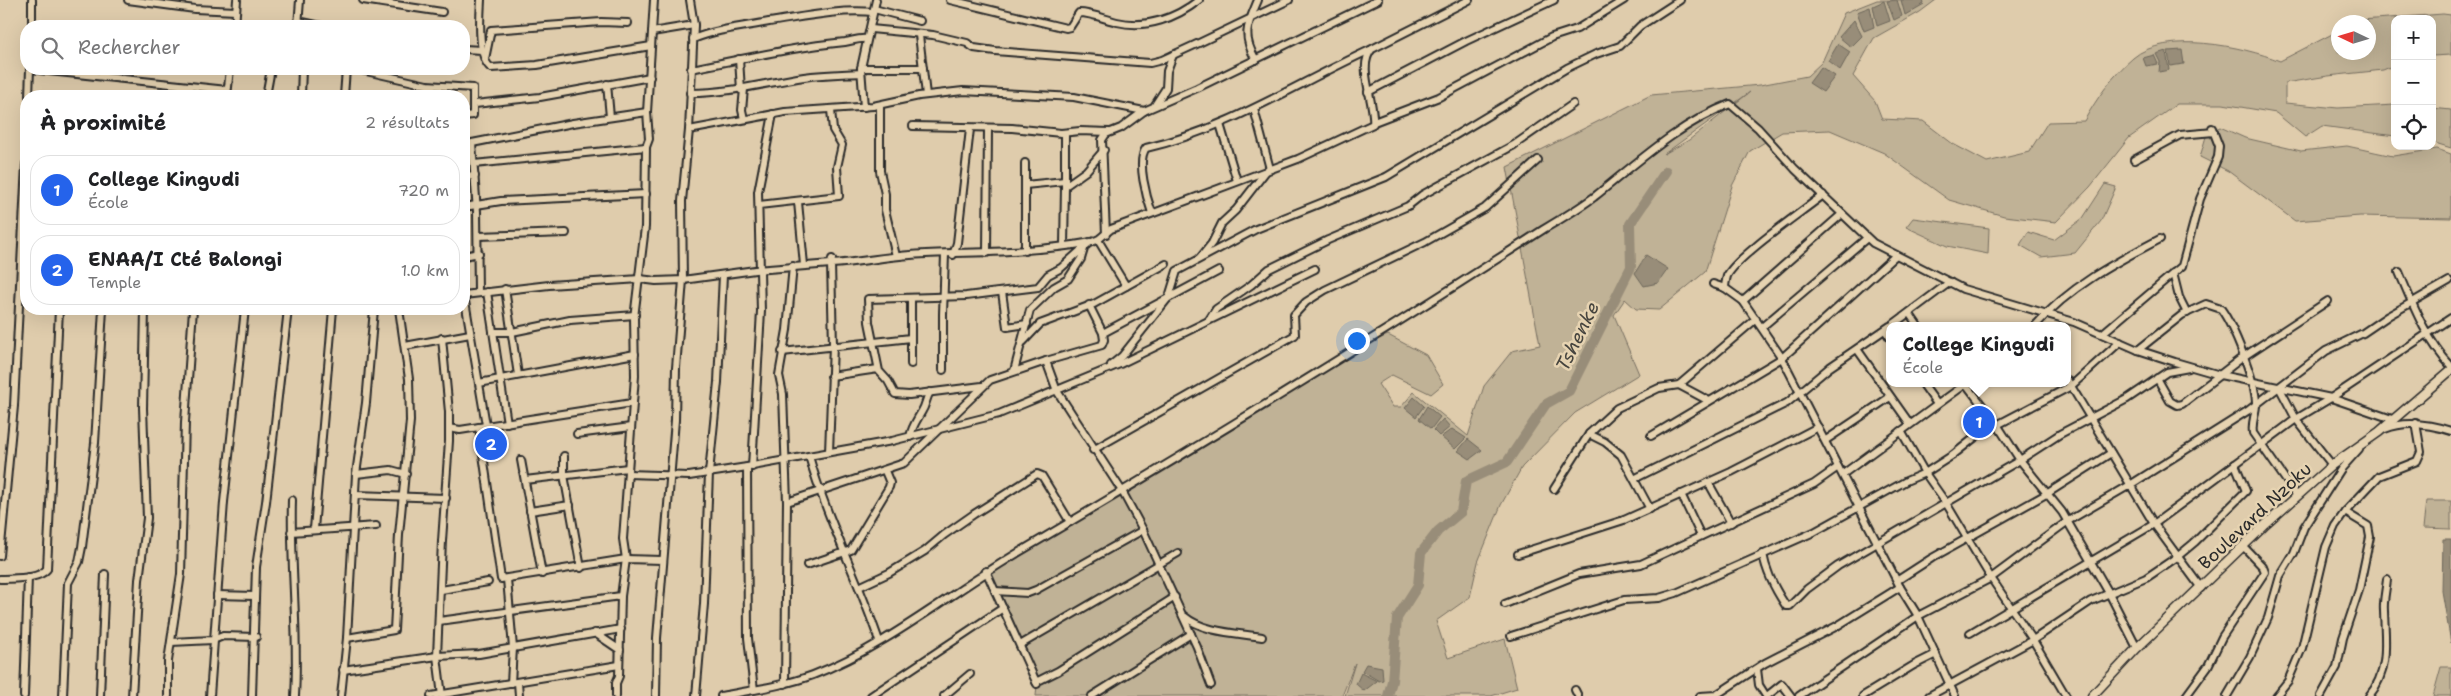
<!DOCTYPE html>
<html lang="fr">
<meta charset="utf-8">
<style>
body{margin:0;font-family:"Shantell Sans",sans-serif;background:#f6f6f6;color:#202124}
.controls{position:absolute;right:15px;top:15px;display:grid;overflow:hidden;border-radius:10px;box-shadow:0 5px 20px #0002}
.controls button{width:45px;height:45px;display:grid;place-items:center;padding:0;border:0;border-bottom:1px solid #e0e0e0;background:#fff;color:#202124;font:25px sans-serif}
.compass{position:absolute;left:2331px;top:15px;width:45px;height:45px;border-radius:50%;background:#fff;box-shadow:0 5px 20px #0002;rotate:274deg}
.you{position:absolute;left:1356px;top:340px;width:18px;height:18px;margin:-12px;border:4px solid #fff;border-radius:50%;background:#1a73e8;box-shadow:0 0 0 8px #1a73e833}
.badge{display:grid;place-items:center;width:32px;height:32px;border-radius:50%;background:#2563eb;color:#fff;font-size:16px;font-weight:700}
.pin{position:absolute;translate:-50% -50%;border:2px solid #fff;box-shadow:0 1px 5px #0006}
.popup{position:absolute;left:1886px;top:322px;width:185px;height:65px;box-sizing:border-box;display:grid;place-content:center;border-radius:10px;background:#fff;filter:drop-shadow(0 1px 4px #0005);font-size:16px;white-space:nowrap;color:#757577}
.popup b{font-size:19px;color:#202124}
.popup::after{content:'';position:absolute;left:50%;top:100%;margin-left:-10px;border:10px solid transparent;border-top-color:#fff}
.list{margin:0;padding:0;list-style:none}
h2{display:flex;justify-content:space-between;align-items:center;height:65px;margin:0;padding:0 20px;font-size:21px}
h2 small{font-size:16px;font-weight:400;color:#757577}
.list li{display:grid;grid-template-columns:32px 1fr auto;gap:15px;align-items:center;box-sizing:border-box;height:70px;margin:0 10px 10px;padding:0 10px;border:1px solid #e0e0e0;border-radius:20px}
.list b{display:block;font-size:19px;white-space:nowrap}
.list p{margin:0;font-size:16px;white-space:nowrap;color:#757577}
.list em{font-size:16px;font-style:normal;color:#757577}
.icon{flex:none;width:28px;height:28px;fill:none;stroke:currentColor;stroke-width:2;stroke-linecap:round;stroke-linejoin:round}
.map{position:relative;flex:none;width:2451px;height:696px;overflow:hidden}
.search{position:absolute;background:#fff;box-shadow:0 5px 20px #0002;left:20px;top:20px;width:450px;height:55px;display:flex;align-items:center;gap:12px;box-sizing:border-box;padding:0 18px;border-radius:20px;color:#757577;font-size:19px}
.panel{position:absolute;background:#fff;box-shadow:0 5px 20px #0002;left:20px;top:90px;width:450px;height:225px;border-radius:20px}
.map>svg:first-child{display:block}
.green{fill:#c0b296;stroke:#766e60;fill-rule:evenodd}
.water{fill:#988d79;stroke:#6c665a}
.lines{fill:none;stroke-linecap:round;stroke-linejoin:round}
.river{stroke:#988d79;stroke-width:10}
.minor-casing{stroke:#2b2b2b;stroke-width:10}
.tertiary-casing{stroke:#2b2b2b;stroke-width:11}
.minor{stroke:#e6d3b1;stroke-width:6}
.tertiary{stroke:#e6d3b1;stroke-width:8}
.labels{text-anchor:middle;stroke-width:5;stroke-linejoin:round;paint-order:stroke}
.street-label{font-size:18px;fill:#2b2b2b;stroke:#e6d3b1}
.water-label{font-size:19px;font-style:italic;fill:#46443e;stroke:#e6d3b1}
</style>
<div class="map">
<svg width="2451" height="696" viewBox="0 0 2451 696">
<rect width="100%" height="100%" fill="#dfccac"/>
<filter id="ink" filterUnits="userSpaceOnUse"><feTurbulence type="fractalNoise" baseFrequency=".02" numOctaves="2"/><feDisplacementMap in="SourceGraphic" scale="10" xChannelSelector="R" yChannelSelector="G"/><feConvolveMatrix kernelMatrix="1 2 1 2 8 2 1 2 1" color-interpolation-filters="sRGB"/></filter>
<g filter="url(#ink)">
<!-- green -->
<g class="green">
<path d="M1877,0H1936L1920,12L1874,38L1853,76L1875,101L1882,119L1923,121L1953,144L1987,162L2029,152L2048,122L2084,121C2097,98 2113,75 2133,58C2165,30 2243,46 2280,61L2338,31V52H2368V22H2357L2361,20L2443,14L2451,15V55L2432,56V19H2395V65L2383,70L2328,76L2285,83V103L2338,108L2395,105V136L2322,126L2305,137L2276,113L2223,104H2177L2129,138L2090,187L2056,222L2004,216L1949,200L1884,153L1830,130L1782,132L1750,151L1732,186L1705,272L1659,310L1636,309L1625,299L1614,315L1639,374L1575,413L1522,467L1501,505L1478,562L1470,597L1436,621L1448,658L1505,639L1517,688L1491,696H1345L1355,663L1342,696H1036L1037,685L986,571L1369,343L1388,335L1426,355L1443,384L1431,394L1392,375L1378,384L1393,407H1401L1414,392L1468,436L1484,386L1512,351L1540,345L1507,167L1651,95L1760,85L1807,76L1822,62L1844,13ZM1750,92L1689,140L1664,154Z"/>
<path d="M2432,108L2451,110V148L2432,142Z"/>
<path d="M2220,127L2245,138L2301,151L2347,146L2393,156L2437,149L2451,154V218L2360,216L2295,221L2228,171L2200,157L2207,133Z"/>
<path d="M2105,184L2116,187L2101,221L2075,253L2041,257L2020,245L2028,232L2054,240L2083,218Z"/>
<path d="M1913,218L1989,228L1988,254L1947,246L1906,227Z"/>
<path d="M2426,501H2451V529L2423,528Z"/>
<path d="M2441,667H2451V696H2433Z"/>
</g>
<!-- water -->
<g class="water">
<path d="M1897,0L1902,16L1894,20L1887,1Z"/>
<path d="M1901,0H1923L1924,4L1905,15Z"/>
<path d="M1884,1L1890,21L1877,26L1873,6Z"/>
<path d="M1870,7L1874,27L1864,31L1857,12Z"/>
<path d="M1854,20L1862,36L1851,47L1839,37Z"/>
<path d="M1838,44L1850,52L1840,70L1828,61Z"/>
<path d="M2182,50L2184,64L2170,66L2168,51Z"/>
<path d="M2166,51L2169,70L2159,72L2160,62L2156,54Z"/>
<path d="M2154,55L2158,64L2146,66L2143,58Z"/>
<path d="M1821,67L1835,76L1823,92L1809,83Z"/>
<path d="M1646,255L1668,269L1658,283L1644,286L1635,273Z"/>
<path d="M1414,397L1424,406L1416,417L1405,408Z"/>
<path d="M1427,406L1440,417L1431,429L1419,419Z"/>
<path d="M1443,419L1450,427L1439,436L1433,430Z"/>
<path d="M1452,429L1466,438L1455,449L1441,437Z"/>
<path d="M1468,439L1482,450L1470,459L1458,451Z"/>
<path d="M2443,539H2451V643L2442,591Z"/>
<path d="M1366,664L1382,667L1383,680L1379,681L1362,671Z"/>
<path d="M1361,673L1377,681L1364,691L1356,684Z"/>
</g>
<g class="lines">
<!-- river -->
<path class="river" d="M1388,696L1392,681L1397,618L1418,585L1421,553L1438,531L1461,512L1466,481L1507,462L1546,404L1569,391L1631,267L1630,224L1666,171"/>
<!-- minor casing -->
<g class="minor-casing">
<g id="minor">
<path d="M128,0L195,9L236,11"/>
<path d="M363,0L442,12"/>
<path d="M481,0C480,16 477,58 491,68L537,65L651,46"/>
<path d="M950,0L1066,28L1070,27L1079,13C1091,13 1105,19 1117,22C1147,29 1176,18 1199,0"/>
<path d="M874,9L920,21"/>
<path d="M298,21L321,26"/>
<path d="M32,26V0"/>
<path d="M235,26L237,0"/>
<path d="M298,26L300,0"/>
<path d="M871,29L933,35L967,43L974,48L995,51L1150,63L1162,60L1199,43L1289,0"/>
<path d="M652,32L694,25"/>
<path d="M919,35L926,95"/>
<path d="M693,39C718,29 743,27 769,22C803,17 838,9 873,12"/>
<path d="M464,49L482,50"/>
<path d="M485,59L491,30L601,22L628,23"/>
<path d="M739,59L741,90"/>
<path d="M1256,60C1241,35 1248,24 1258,0"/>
<path d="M861,68H923"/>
<path d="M30,69L227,90"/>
<path d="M357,69L427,85L473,88V115L464,116"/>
<path d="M691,69C743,59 793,47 845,42C853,41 858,38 867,39"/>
<path d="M607,84L610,117"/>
<path d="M744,89L742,110L744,119"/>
<path d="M1368,92L1466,41L1554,0"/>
<path d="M690,93C730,93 765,83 804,77C823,74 842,74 861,73"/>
<path d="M29,96L30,69"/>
<path d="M227,96L230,69"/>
<path d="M266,96L271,69"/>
<path d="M301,96L302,69"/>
<path d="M344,96L346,69"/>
<path d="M475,104L540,97L650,77"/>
<path d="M880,105V171L885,194V210L896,256"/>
<path d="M1155,105L1166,88L1167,71L1173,55"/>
<path d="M864,107L861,68L876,0"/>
<path d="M1254,109L1270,169"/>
<path d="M1374,122L1439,97L1552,37L1577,29L1624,0"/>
<path d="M1220,124L1237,181"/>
<path d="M913,126L1012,128L1061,133L1080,131L1109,132"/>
<path d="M689,130L785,112L873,106L919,96L963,91L1074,97L1144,111"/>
<path d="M2134,160L2180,135L2214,132"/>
<path d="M474,164L646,147"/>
<path d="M464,177L475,176"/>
<path d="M1025,185L1065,181"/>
<path d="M1065,186V133"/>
<path d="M798,202L804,265"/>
<path d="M759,205L839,196L837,167L842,145L833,130L831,110"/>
<path d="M464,207L501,201L646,194"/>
<path d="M1152,213C1147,199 1136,161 1146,148C1226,130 1296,84 1370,50"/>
<path d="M1106,234L1102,140L1106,134L1121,128L1144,111L1197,88L1378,0"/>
<path d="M478,236L566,233"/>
<path d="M1098,240L1126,286"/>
<path d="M1064,246L1065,186L1086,171L1104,150"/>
<path d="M1025,251V163"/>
<path d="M987,253L988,129"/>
<path d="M953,255L957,243L970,129"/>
<path d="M464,256L479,253"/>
<path d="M1200,258L1212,243L1222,223L1236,210L1267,170"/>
<path d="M2399,272C2413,305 2426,340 2451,366"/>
<path d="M2173,273L2179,297L2187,313"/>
<path d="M1713,284L1725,288L1743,301L1782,358L1900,587L1918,616L1955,696"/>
<path d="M1725,288C1725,284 1726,280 1727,276C1738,255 1802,212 1823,195"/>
<path d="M505,289L518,375"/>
<path d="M478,292L477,212L472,143L573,123L647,112"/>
<path d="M487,292L507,423"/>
<path d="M1002,292L1007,327L1027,324"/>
<path d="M464,295L549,285L640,279L656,281L683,280L755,270L831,264L832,259"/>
<path d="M464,295L486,425"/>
<path d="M1743,301L1842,214"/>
<path d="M1089,305L1103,333"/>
<path d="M1909,313L1918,326"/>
<path d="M1209,320L1216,309L1251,285L1269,269L1328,240L1408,206L1422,195L1514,145L1573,104"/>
<path d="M1891,326L1950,282"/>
<path d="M2035,326C2069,287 2114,263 2160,239"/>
<path d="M1762,327L1867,238"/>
<path d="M1885,330L1890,338"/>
<path d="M493,332H512L570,320L635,315"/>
<path d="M2103,333L2182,266L2200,199L2218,157L2219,146L2212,128"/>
<path d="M442,338L449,412V441L442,541L437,656L442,696"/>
<path d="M1023,342L1040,324L1094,304L1166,264"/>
<path d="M405,346L470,334"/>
<path d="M1857,349L1910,424"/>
<path d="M2138,350L2182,315L2206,304L2221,309C2234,327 2255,380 2256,402C2257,412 2251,421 2253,433L2297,496"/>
<path d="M782,352L911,338"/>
<path d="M1046,361L1057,391L1122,491L1143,530L1197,647L1211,685"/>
<path d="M911,364V298"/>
<path d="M1111,365L1122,356L1169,297L1177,271L1256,229L1386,177L1567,68L1596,54L1620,46L1640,26L1680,0"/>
<path d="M943,370V314L945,254"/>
<path d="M1014,371L1030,310L1054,287L1068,279L1081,259L1084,249"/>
<path d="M831,376L878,369"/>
<path d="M2157,378L2170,401L2177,405L2182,404L2243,357L2328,301"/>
<path d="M2068,381L2154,524L2201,588"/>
<path d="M479,383L635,354"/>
<path d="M1922,383L1937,404"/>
<path d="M1966,384L1998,426L2020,460L2062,512L2109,593L2137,648"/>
<path d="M1679,385L1709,401"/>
<path d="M982,386L909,395L895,394L888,381L879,371L869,322L868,299L966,296L1038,287L1048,275L1061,268L1090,242"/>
<path d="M2279,387L2296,419L2332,465"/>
<path d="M479,427L501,579L626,559L662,560"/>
<path d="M449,428L460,430L632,403"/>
<path d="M2385,429C2406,420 2429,424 2451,431"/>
<path d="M1901,431L1925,473L1946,503L1991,578L2033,640L2066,696"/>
<path d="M577,434L631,427"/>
<path d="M1589,434L1605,442L1621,455L1650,509"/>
<path d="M1651,436L1782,358L1896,255"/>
<path d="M910,437C912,426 917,420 922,411C926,405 926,398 930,392"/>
<path d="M1826,440L1890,397"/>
<path d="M1093,450L1295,335L1294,315L1306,302L1325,290L1425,242L1485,208L1538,160"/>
<path d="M829,452L833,345L831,264C863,262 894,255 926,254C982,252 1037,252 1092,242L1099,239L1111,229L1298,159L1373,124C1376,105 1356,66 1372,49L1469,0"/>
<path d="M564,456V475L581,568"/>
<path d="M809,456C827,520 858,578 879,641"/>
<path d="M521,460L542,574"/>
<path d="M747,467L748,638L754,690"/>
<path d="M752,467L761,311L758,192L773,114"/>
<path d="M356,474L391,470L406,474"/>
<path d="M628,474L689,476L747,467L892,441L999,414L1120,364L1315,269"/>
<path d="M1843,474L1967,383"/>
<path d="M1634,479L1787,403L1830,367L1890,326"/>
<path d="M525,480L628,468"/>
<path d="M1708,482L1731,523"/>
<path d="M1554,489L1589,434L1617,408L1659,388L1679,385L1756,319"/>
<path d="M1681,494L1701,536"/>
<path d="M355,495L446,498"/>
<path d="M292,500C290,565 299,631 295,696"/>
<path d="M787,502L904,463L990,380L1046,361L1102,345L1104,340L1103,333L1219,271"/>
<path d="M530,511L570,505"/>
<path d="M314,529L333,309"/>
<path d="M291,532L376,526"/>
<path d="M1518,554L1624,520L1731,472L1818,427"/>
<path d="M1763,554C1766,572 1776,591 1786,606H1790L1807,589L1838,566L2020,460L2060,434L2127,399L2167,372L2189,368"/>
<path d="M0,556L14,406L26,164"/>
<path d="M807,565L851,550L889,487L890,483L885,471"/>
<path d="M986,571L1037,684"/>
<path d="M0,579C14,578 38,580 47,569L59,309"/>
<path d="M507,579L513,648L511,683"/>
<path d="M1898,580L1932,558L2048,493L2111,453"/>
<path d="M859,587L889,573L925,551L944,535L974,514L1037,474L1042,476L1070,522"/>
<path d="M441,590L488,582"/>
<path d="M995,591L1028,593L1036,590L1143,530"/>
<path d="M217,595L255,596"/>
<path d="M1505,604L1579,574L1641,564L1814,484L1838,467"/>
<path d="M1184,616C1204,633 1238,633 1262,637"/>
<path d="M439,621L621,596"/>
<path d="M595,633L620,650"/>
<path d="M1970,633L2154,524L2296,419L2331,398L2451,318"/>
<path d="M1511,636L1624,600L1659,598L1676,593L1814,532L1906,481L1925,473L1953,455L1978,435L2071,386L2120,342"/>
<path d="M347,638L394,630L399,535L410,421L409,379L399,309"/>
<path d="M171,642L213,640L223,636L256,637"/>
<path d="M1020,645L1178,553"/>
<path d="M1757,669L1759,685L1766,696"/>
<path d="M343,670L437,656L479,654L621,629"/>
<path d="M518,682L519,696"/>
<path d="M1036,682L1058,671L1175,597"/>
<path d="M785,684L787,502L783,394L779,375L787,330L793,266"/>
<path d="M1575,690L1578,696"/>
<path d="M24,696L28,577"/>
<path d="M63,696L68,583L79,562L82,547L95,443L103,309"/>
<path d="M100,696L105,574"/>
<path d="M132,696L139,580L147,518L143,408L145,309"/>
<path d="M168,696V661L181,574L185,422L193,309"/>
<path d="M210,696L224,502L245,309"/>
<path d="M252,696L256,567L266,502L288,309"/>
<path d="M341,696L347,638L356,474L366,403L374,309"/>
<path d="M431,696L619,665"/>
<path d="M616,696V683L619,676L621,596L626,559L623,539L635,376L634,318L645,227L646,147L649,139L647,112L654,0"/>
<path d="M656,696L657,638L675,420L676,368L683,280L682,201L689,130L694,25L690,0"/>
<path d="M696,696L704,604L709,473L718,382L723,275"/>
<path d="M721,696C752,690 783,686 813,675C890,645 955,589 1026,548C1201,445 1374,339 1544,229C1561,219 1578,209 1594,197C1637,163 1678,124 1730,104L1758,128L1795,169L1873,243L1963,289L2074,322L2138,350L2175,362L2220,375L2331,398L2392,419"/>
<path d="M871,696L1003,608"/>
<path d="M944,696L970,674"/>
<path d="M1092,696L1191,634"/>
<path d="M1700,696L1716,695L1765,663L1837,626L1900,587"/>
<path d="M1767,696L1782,684L1791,696"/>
<path d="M1799,696L1918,616L1991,578L2068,521L2130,485L2249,410L2326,351L2363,333L2388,316L2449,281"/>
<path d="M1863,696L1914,665L1936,654"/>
<path d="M1929,696L2033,640L2091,601L2146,578L2177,557L2195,542L2246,491L2235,464"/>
<path d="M2186,696L2208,666L2222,637L2265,572L2263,567L2243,546"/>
<path d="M2227,696L2250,657L2268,618L2280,576L2294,553L2304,527L2341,469L2359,449"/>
<path d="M2276,696L2288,681L2302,648L2326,547L2335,526L2345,512L2379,476L2417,461L2421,452L2416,423"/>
<path d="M2321,696L2337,667L2343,638L2359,590L2370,537L2368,526L2345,512"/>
<path d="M2369,696C2390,671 2385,641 2384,611C2383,601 2386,590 2387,579"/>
</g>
</g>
<!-- tertiary casing -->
<g class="tertiary-casing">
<path id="tertiary" d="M2092,696L2137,648L2264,526L2332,465L2379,432L2451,370"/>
</g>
<!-- minor -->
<use href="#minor" class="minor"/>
<!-- tertiary -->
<use href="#tertiary" class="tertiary"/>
</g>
</g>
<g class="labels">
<!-- street labels -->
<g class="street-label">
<text transform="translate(2255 516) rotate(-43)" y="6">Boulevard Nzoku</text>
</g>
<!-- water labels -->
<g class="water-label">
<text transform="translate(1577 336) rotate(-64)" y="7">Tshenke</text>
</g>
</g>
</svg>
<div class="controls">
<button>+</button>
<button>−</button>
<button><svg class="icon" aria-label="locate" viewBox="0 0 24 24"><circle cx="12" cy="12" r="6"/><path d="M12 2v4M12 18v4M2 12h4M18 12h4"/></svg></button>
</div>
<svg class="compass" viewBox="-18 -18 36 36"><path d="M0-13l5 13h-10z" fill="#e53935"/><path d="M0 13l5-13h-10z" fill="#757577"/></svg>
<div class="you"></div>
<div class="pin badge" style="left:1979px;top:422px">1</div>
<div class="popup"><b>College Kingudi</b>École</div>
<div class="pin badge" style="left:491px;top:444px">2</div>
<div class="search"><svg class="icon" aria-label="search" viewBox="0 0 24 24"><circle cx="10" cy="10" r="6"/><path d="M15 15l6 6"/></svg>Rechercher</div>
<section class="panel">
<h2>À proximité<small>2 résultats</small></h2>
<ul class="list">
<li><span class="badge">1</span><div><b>College Kingudi</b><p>École</p></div><em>720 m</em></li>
<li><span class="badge">2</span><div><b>ENAA/I Cté Balongi</b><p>Temple</p></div><em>1.0 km</em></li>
</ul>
</section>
</div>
